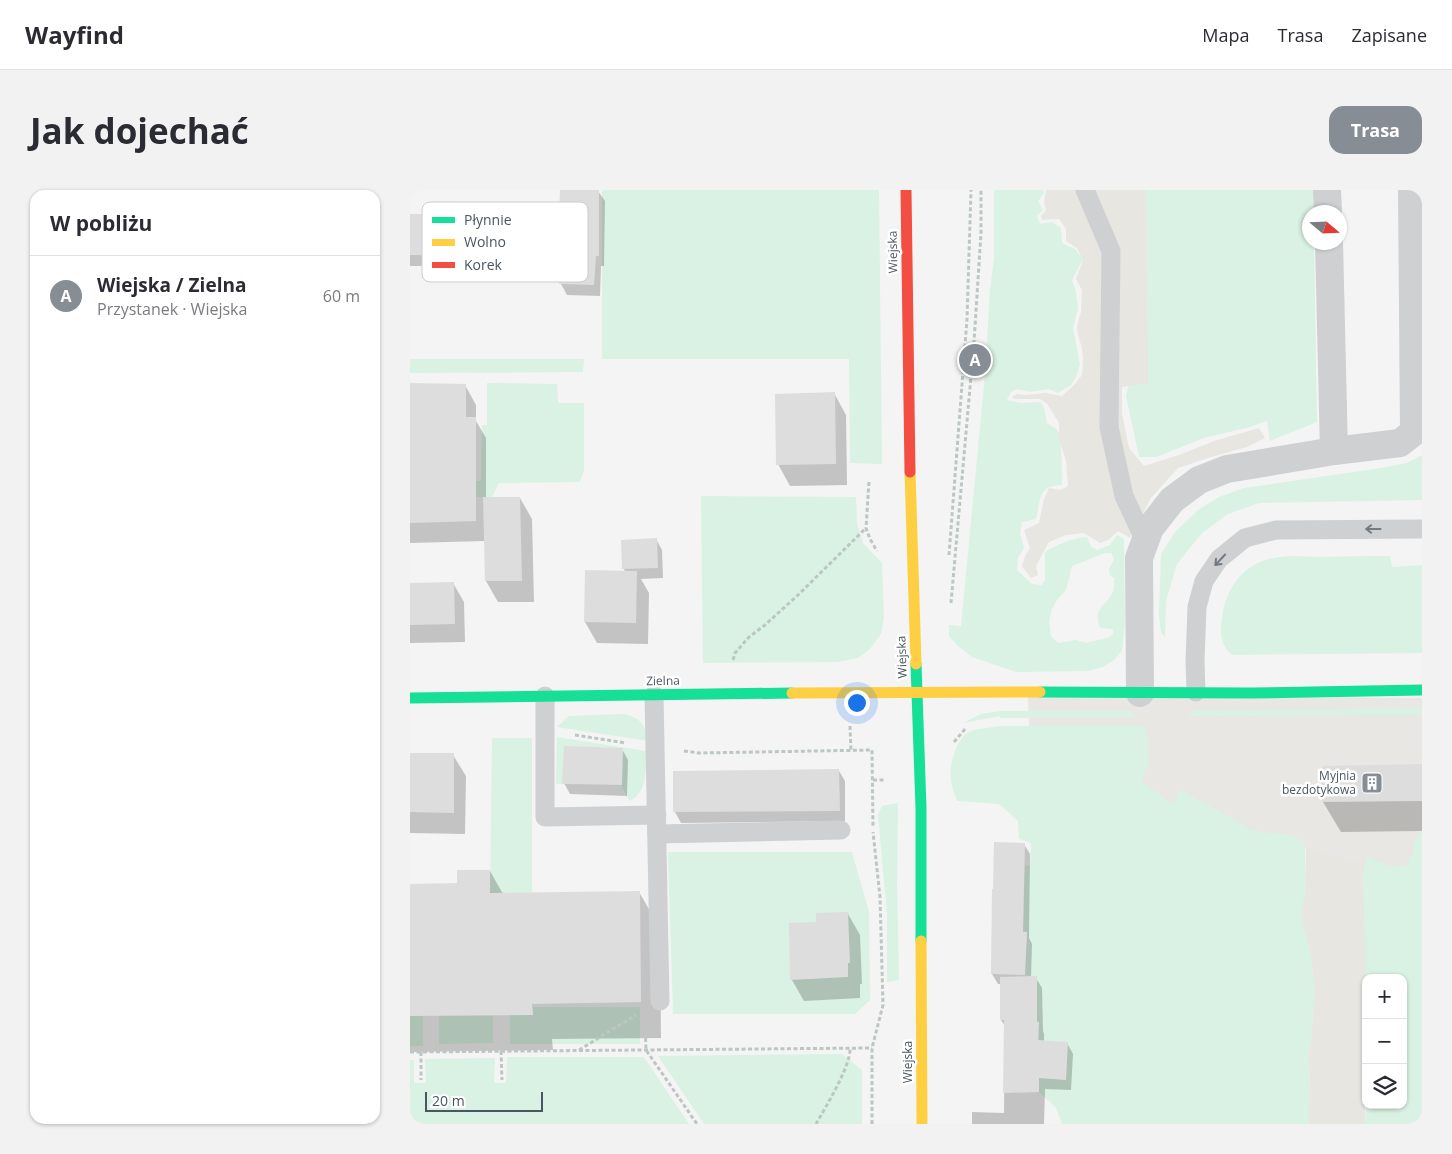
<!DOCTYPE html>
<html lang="pl">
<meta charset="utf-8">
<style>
body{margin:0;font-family:"Open Sans",sans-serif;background:#f2f2f3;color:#2b2b33}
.controls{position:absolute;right:15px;bottom:15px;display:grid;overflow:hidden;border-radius:10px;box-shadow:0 1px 4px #0004}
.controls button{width:45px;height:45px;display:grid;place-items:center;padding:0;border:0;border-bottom:1px solid #e1e1e2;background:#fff;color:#2b2b33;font:25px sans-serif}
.compass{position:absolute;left:892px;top:15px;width:45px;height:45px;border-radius:50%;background:#fff;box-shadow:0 1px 4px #0004;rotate:109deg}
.scale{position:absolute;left:15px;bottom:12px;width:118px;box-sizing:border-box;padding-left:5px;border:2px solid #4a5661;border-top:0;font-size:14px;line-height:18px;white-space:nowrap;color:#4a5661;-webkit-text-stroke:4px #fff;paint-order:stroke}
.you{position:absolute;left:446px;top:512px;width:18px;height:18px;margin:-12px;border:4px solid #fff;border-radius:50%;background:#1a73e8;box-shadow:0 0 0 8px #1a73e833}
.badge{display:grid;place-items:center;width:32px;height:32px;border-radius:50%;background:#868d94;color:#fff;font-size:16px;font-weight:700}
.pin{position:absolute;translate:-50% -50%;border:2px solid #fff;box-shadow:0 1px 5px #0006}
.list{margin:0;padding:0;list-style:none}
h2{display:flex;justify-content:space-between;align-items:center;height:65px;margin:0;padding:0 20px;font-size:21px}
h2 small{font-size:16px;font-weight:400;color:#7c7c81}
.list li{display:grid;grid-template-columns:32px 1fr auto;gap:15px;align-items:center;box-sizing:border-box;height:80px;padding:0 20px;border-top:1px solid #e1e1e2}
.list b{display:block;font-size:19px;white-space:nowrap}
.list p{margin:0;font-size:16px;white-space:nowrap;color:#7c7c81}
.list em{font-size:16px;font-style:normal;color:#7c7c81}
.icon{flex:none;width:28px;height:28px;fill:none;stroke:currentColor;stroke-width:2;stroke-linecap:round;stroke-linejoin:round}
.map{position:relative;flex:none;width:1012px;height:934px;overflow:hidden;border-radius:15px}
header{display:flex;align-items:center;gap:30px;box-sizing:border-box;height:70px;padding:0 25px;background:#fff;border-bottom:1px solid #e1e1e2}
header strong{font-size:24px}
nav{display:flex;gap:28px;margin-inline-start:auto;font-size:18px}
.intro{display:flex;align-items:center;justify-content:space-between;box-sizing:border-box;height:120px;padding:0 30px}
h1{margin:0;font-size:35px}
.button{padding:12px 22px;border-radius:15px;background:#868d94;color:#fff;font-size:18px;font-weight:700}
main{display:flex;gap:30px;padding:0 30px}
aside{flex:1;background:#fff;border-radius:15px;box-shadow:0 1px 4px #0004}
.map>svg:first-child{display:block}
.commercial{fill:#e8e7e3}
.green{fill:#d9f2e3;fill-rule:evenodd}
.sand{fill:#e7e6e1}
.shadow{fill:#0003}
.building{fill:#ddddde}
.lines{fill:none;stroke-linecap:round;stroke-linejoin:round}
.path{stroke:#bcc7c4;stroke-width:3;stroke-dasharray:4 2.5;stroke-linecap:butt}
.lane{stroke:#ced0d2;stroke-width:19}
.street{stroke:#ced0d2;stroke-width:28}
.fast{stroke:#16e098;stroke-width:11}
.slow{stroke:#ffcf43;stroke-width:11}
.jam{stroke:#f24e42;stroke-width:11}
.oneway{stroke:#727b83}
.labels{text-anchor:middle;stroke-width:5;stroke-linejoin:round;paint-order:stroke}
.street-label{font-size:12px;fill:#4a5661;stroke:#fff}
.poi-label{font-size:12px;fill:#4a5661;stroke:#fff;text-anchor:end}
.key{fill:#fff;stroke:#c9ccd0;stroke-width:1}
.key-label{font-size:14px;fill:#4a5661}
</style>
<header>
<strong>Wayfind</strong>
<nav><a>Mapa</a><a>Trasa</a><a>Zapisane</a></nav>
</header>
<div class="intro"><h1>Jak dojechać</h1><a class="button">Trasa</a></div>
<main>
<aside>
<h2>W pobliżu<small></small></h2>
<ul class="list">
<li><span class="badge">A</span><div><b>Wiejska / Zielna</b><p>Przystanek · Wiejska</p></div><em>60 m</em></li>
</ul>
</aside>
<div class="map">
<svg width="1012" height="934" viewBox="0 0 1012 934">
<rect width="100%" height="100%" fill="#f4f4f4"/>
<!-- commercial -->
<path class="commercial" d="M618,506L1012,508V687L677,605L621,603Z"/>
<!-- green -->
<g class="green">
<path d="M192,0H469L472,274L440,273L439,169H192Z"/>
<path d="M584,0H633L634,3L628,11L633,20L627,26L630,34L642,32L651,38L652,53L665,59L673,69L662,90L666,102L668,118L663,138L670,175L666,187L661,195L648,203L638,199L620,202L608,199L601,202L597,210L610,213L631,212L634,218L637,233C641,236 647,238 649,243C652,251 652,285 652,295C627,296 631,310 626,329L612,332L610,344L614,358L608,368L607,380L622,394L632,395L635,390V362C648,354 662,348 677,347L681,357L687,360L700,355L707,345L714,349L715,432L712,461L704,470L693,477L678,481L606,482L562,467L548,456L539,446V435L551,436L553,415L575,185L580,101L584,68ZM695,363H701L704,369L699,379L700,385L704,388C704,393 705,397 703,401C698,416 682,416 690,438L703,439V444L697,448L676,453L666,450L648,453L641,446L639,432L642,419L647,410L656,400L662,376Z"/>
<path d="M734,0H904V22H899V52L904,53L907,232L860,251L857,231L840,237L794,248L746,267H729L716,206L718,197L722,192Z"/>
<path d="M0,169H174L173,182L0,183Z"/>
<path d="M77,193L147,194L148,213H174V281L170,292L89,293L82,307H0V292L71,291L72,235H77Z"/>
<path d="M1012,265V310L849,313L818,324L792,343L767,374L756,411L755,447L751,442L749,425L751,364L765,342L788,320L809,307L834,298L971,278L997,273Z"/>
<path d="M291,306L446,307L447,333L453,353L472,373L474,427L471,444L459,460L448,468L427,472L293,473Z"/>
<path d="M980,366L982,377L1012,375V463L823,465C810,458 810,440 812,428C816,395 836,371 870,367C883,365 898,367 912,367C934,366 957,366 980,366Z"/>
<path d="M1012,518V525L778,526L784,520Z"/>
<path d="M590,521H720L727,527L590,528V526L553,533L571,524Z"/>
<path d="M214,524C231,528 235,535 238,551L147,537L159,526Z"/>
<path d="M590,536H734C738,544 739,563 738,572C737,580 732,584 732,592L760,612L764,614L770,599L842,640L859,643L882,645L895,653V701L892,727L901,765L905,804L902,834L901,854L898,865L900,891L899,908V934H652L646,918L629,902V832L627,829V787L615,785L617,742L613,740L615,676L620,675L621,653L609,649L608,631L589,614L547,611C545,604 541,596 541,588C539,575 546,549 559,542C567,538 581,538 590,536Z"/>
<path d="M147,547L236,561C236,577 238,604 219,611L211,595L146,594Z"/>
<path d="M82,548H122V767L0,768V716H80Z"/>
<path d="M488,613L487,694L489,790L477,792V724L468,625L472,616Z"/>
<path d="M1012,641V934H955L956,915H993V788H956V802L953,686L956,666L980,676L997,675L1004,660L1002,655Z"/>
<path d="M258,662H442L459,722L460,810L445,824H263Z"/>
<path d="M123,817H230V854H100V825H123Z"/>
<path d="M29,825H83V853L29,854Z"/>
<rect x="0" y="826" width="13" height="30"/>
<path d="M432,864L452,880V934H294L248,866Z"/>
<path d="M97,867H234L279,934H0V870H4V893H16L15,869L85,868L84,893H96Z"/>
</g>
<!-- sand -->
<g class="sand">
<path d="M636,0H736L738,193L712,197V223L719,258L734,276L769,265L804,251L849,238L855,248L837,257L801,267L768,278L741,308L720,348L708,341L698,350L690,353L674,343L656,345L639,352L626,376L628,385L621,388L612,376L615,366L620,358L614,340L629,333L634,309L639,298L651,300L658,296L656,271L649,249V233L643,223L637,214L630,209H604L602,207L606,204L616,205L635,203L652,206L665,194L672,185L673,171L672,158L668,145L667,136L671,122L672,100L666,89L673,70L667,58L656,51V39L649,29L632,30L631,26L636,20L634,12Z"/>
<path d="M896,658L955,673L953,686L956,775L955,934H899V908L900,891L898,865L901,854L902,834L905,804L901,765L891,727L895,701Z"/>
</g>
<!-- shadow -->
<g class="shadow">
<path d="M188,1L195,11L194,76H191L190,106L157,105L151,94L152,76H0V25L150,26Z"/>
<path d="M0,194L55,195L66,215V231L76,248V308H110L122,329L124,412H88L76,391L75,351L0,353Z"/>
<path d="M424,203L436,225L437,295L380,296L368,274Z"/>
<path d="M246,349L252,360L253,388L231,389L239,403L238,454L187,453L175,432L176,381L215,382L214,379L213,351Z"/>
<path d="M43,393L54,412L55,452L0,453V394Z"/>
<path d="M212,559L218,570L217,606L160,604L154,593Z"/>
<path d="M0,564L43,565L56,586L55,644L0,643Z"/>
<path d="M1012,575V641L931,642L913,612V577Z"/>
<path d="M429,581L435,591V631L271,633L265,622Z"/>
<path d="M614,654L620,664L619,748L622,754L621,788H626L632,798L633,841L634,844V852L657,853L663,864L661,900L635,899L634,934H562V922L594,923L595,836L591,830V794H588L582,784Z"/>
<path d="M80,681L93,704L229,702L250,738L251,848L142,849L143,860L0,862V695H48Z"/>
<path d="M438,724L450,745L452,794H450V808L394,811L382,790L407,733Z"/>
</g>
<!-- building -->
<g class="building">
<path d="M150,0H189V66H186L184,95L149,94L151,66L0,65V24H149Z"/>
<path d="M0,193L56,194V227H66V331L0,333Z"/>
<path d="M425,202L426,274L366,275L365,204Z"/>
<path d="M73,307H110L112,391H75Z"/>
<path d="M247,348L248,378L212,379L211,350Z"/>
<path d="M175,380L227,381L226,433L174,432Z"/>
<path d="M44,392L45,434L0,435V393Z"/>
<path d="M154,556L213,558L212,595L152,594Z"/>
<path d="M0,563H44V623L0,622Z"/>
<path d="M1012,574V611L912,612V576Z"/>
<path d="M429,579L430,621L263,622V581Z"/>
<path d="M584,652L615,653L613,742H617L615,785L581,784L582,699H583Z"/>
<path d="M47,680H80V703L230,701L231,812L122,814L123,825L0,826V694L47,693Z"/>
<path d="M438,722L440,773H438V787L380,790L379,733L406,732V723Z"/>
<path d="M627,786V832H629L628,850L658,852L656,890L629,888V902L593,903L594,830H590V787Z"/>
</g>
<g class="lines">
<!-- path -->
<g class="path">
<path d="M459,292L456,338L460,349L467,361"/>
<path d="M539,365L557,129L561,0"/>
<path d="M541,413L564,152L571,43V0"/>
<path d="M323,470L325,463L339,447L355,435L388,405L456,338"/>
<path d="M440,536L441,561"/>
<path d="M165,545L216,553"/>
<path d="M544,552L556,538"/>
<path d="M274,561L289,563L462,560L463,636"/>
<path d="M463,590H475"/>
<path d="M235,835L236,860L287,934"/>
<path d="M169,860L226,825"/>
<path d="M91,861L92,890"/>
<path d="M0,862L462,858"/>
<path d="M11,862V890"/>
<path d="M406,934C415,918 441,876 440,858"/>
<path d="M462,934V858L473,815L470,707L463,642"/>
</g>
<!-- lane -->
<g class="lane">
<path d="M675,0L701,61L699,237L714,306L735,351"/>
<path d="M786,502L785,471L787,417L794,391L809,369L835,348L866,340L1012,339"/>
<path d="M244,505L250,811"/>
<path d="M135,506V627L247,625"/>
<path d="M247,644L431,640"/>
</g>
<!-- street -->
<g class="street">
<path d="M917,0L918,22"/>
<path d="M919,52L924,261"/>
<path d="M730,503L729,368L740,338L762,310L789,290L817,279L924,261L990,253L1004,242L1002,0"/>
</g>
<!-- fast -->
<g class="fast">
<path d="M506,474L511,618V751"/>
<path d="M630,502L841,503L1012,500"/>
<path d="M0,508L382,503"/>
</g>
<!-- slow -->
<g class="slow">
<path d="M500,282L506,474"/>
<path d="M382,503L630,502"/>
<path d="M511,751L512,934"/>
</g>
<!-- jam -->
<path class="jam" d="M496,0L500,282"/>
</g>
<!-- one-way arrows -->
<defs><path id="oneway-shaft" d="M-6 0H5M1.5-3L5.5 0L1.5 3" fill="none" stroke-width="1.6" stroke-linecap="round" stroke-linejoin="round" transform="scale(1.25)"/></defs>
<g class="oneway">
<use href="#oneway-shaft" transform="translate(963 339) rotate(180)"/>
<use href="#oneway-shaft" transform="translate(810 370) rotate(133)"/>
</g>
<!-- icons -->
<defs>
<g id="building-square" transform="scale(1.125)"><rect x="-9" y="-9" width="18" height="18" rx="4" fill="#868d94" stroke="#fff"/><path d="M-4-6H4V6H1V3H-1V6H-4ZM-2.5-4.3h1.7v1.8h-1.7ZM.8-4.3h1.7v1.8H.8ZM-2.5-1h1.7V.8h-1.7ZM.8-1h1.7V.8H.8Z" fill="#fff"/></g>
</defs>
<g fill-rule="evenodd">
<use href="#building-square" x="962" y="593"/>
</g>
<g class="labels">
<!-- street labels -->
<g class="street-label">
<text transform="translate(483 62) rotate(-91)" y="4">Wiejska</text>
<text transform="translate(492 467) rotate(-92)" y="4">Wiejska</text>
<text transform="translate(253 491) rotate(-1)" y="4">Zielna</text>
<text transform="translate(498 872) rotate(-90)" y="4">Wiejska</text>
</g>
<!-- poi labels -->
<g class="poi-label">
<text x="946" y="590">Myjnia<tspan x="946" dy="14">bezdotykowa</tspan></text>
</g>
</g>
<!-- legend -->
<rect x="12" y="12" width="166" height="80" rx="8" class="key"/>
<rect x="22" y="27" width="23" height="6" fill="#16e098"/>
<rect x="22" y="49" width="23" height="7" fill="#ffcf43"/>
<rect x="22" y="72" width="23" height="6" fill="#f24e42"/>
<g class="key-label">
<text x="54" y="35">Płynnie</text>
<text x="54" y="57">Wolno</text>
<text x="54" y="80">Korek</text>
</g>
</svg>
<div class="controls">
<button>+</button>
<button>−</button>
<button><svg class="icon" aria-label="layers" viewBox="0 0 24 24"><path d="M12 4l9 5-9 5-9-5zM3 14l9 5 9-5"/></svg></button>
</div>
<svg class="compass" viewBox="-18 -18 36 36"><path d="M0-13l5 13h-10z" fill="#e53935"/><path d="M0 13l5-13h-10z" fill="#7c7c81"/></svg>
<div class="scale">20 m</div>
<div class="you"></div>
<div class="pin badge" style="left:565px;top:170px">A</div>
</div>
</main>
